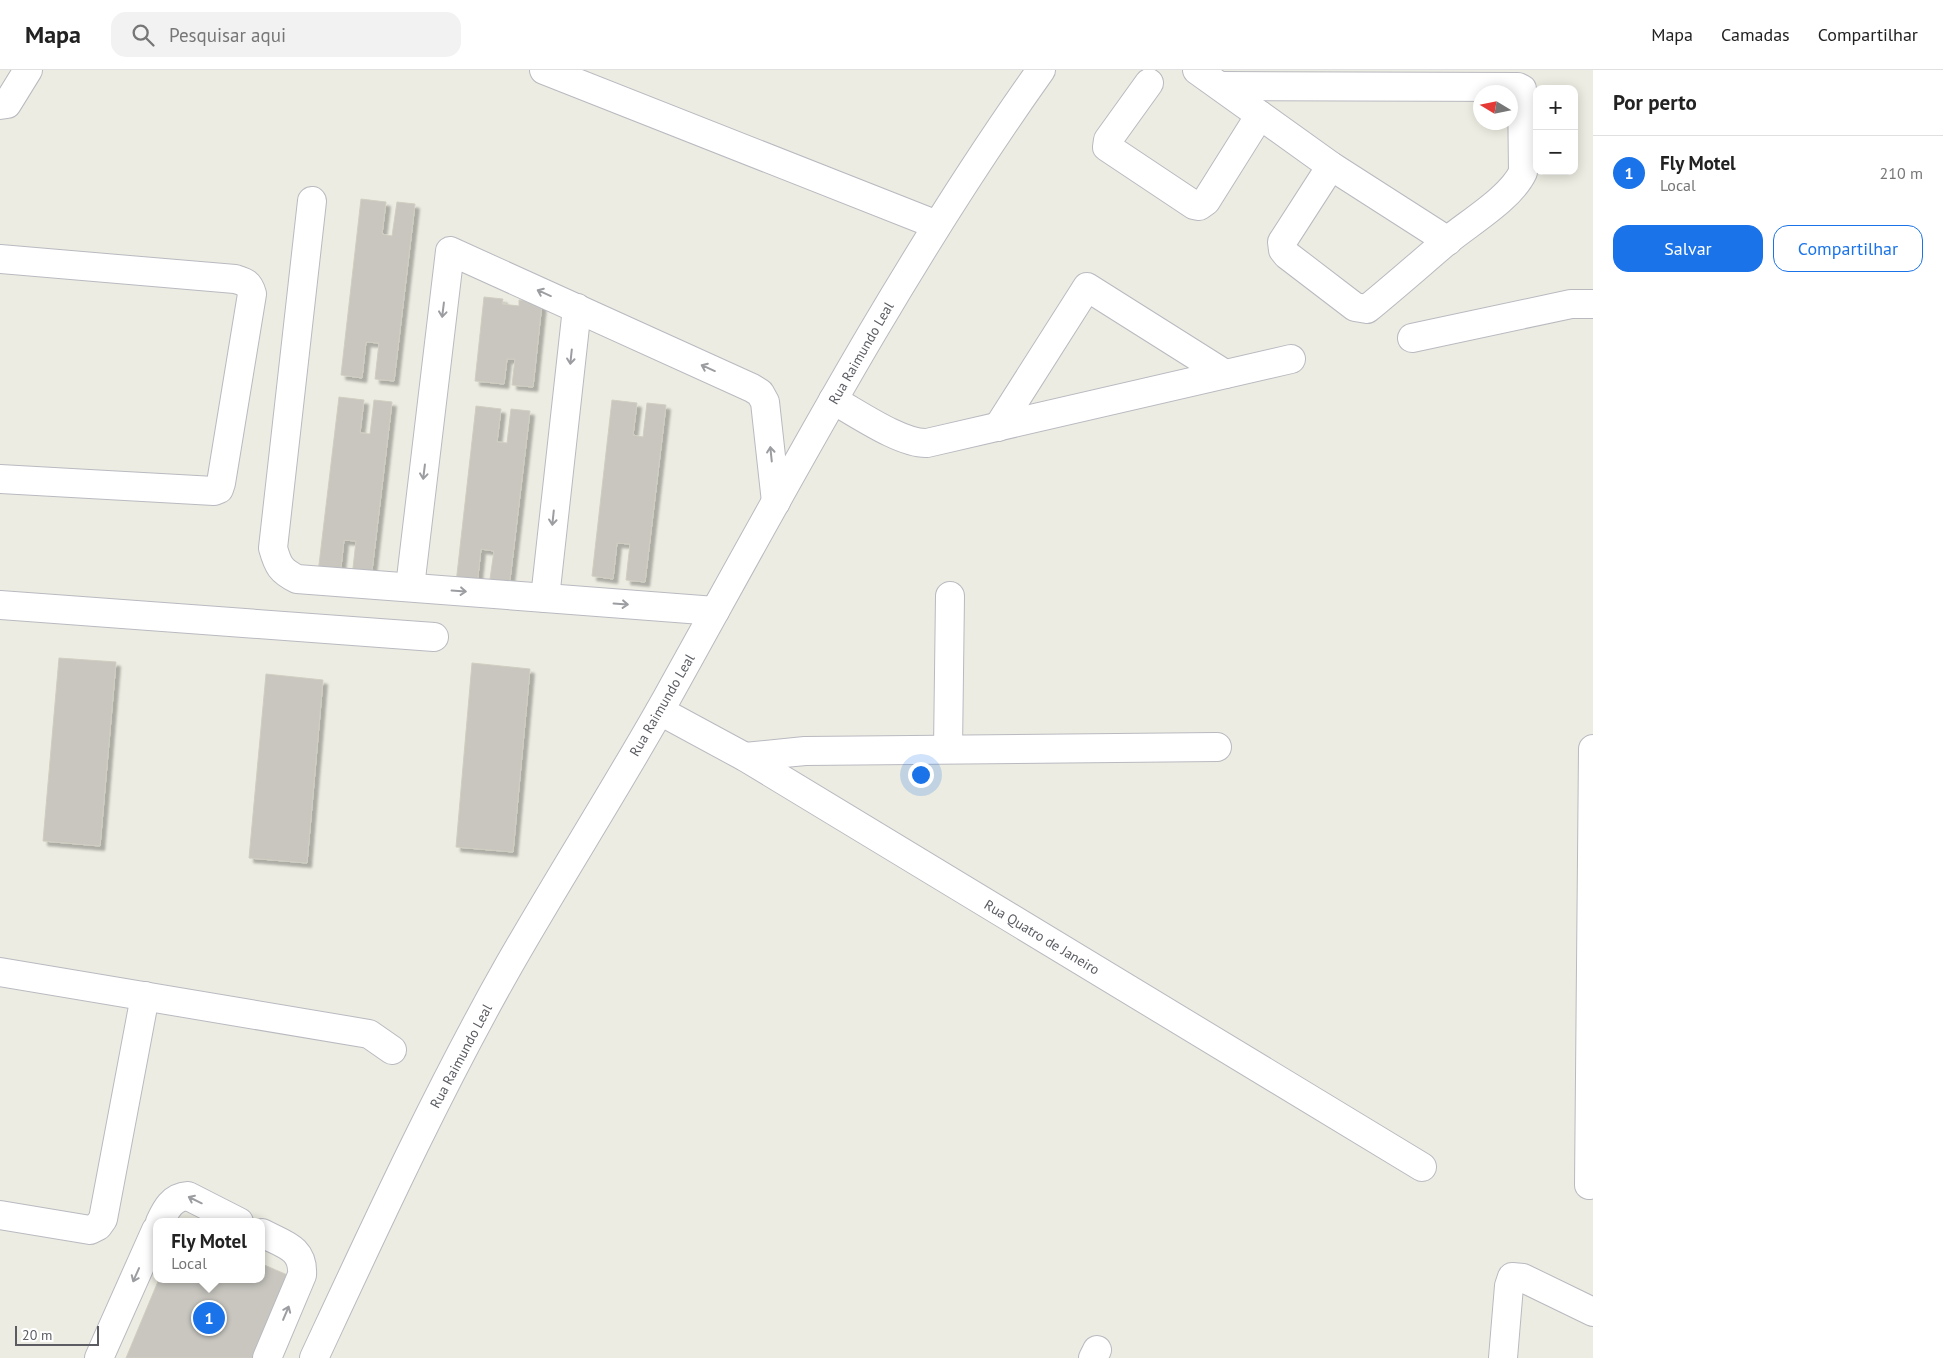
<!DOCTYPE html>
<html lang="pt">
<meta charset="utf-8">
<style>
body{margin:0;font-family:"PT Sans",sans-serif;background:#f2f2f2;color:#222}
.controls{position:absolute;right:15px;top:15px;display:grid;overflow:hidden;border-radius:10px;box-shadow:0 2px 12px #0003}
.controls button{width:45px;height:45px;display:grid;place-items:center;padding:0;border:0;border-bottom:1px solid #e0e0e0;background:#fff;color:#222;font:25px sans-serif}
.compass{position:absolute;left:1473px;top:15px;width:45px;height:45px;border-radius:50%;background:#fff;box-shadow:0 2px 12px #0003;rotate:280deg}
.scale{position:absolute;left:15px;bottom:12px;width:84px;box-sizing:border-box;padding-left:5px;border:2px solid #5a5c62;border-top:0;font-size:14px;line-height:18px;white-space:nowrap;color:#5a5c62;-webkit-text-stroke:4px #fff;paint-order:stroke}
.you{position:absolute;left:920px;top:704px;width:18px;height:18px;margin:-12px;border:4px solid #fff;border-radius:50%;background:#1a73e8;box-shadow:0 0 0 8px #1a73e833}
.badge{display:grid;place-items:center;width:32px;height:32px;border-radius:50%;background:#1a73e8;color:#fff;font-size:16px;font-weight:700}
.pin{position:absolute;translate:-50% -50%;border:2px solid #fff;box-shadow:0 1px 5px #0006}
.popup{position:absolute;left:153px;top:1148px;width:112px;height:65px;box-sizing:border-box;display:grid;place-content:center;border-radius:10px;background:#fff;filter:drop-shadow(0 1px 4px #0005);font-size:16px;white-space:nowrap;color:#767676}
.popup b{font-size:19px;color:#222}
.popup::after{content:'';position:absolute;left:50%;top:100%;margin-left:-10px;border:10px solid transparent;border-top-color:#fff}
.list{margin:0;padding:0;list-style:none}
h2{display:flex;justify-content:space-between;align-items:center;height:65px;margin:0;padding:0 20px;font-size:21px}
h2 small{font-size:16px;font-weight:400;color:#767676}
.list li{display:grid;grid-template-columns:32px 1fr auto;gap:15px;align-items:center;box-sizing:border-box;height:75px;padding:0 20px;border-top:1px solid #e0e0e0}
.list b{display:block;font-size:19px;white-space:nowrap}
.list p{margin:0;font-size:16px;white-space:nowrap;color:#767676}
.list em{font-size:16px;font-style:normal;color:#767676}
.actions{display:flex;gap:10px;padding:15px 20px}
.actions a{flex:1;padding:11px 0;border:1px solid #1a73e8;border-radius:15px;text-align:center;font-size:18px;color:#1a73e8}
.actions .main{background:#1a73e8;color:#fff}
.icon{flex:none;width:28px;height:28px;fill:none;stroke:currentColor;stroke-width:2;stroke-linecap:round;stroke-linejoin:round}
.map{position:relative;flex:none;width:1593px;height:1288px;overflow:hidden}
header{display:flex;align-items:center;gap:30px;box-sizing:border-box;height:70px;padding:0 25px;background:#fff;border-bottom:1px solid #e0e0e0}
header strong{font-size:24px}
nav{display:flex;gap:28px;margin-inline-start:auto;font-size:18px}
.search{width:350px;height:45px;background:#f2f2f2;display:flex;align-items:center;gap:12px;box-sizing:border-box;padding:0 18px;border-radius:15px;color:#767676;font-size:19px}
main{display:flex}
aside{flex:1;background:#fff}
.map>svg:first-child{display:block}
.building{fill:#c8c6bf;stroke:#d0cec1;filter:url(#shadow)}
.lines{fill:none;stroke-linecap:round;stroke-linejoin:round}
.minor-casing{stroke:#b9bac0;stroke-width:30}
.minor{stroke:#fff;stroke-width:28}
.oneway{stroke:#9c9da1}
.labels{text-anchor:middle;stroke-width:4;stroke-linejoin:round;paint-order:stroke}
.street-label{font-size:14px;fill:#5a5c62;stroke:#fff}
</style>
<header>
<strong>Mapa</strong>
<div class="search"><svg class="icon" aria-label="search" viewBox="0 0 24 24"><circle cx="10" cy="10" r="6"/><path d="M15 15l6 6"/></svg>Pesquisar aqui</div>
<nav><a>Mapa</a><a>Camadas</a><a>Compartilhar</a></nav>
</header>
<main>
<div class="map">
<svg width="1593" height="1288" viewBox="0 0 1593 1288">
<defs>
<filter id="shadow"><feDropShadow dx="4.5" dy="4.5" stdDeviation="1" flood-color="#0004"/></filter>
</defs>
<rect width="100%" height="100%" fill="#ecece2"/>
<!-- building -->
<g class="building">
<path d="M361,129L386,132L382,164L392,166L397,132L415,134L394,311L375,309L379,273L366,272L362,308L341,305Z"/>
<path d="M484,227L503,229L502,234L519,236V230L542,233L533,317L512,315L515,289H507L504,314L475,311Z"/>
<path d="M339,327L364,330L360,363L370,364L374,330L392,332L371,509L352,507L356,471L344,470L340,506L318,503Z"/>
<path d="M612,330L637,333L633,365L643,367L647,333L666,335L645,512L626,510L630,474L617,473L613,509L592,506Z"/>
<path d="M476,336L501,339L497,372L507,373L511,339L530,341L509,518L489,516L494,481L481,479L477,515L456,513Z"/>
<path d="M59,588L116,592L100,776L43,771Z"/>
<path d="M472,593L530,599L513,782L456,777Z"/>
<path d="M266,604L323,610L307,793L249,788Z"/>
<path d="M262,1194L292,1207L257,1288H126L159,1209H262Z"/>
</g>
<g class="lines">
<!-- minor casing -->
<g class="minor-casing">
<g id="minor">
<path d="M544,0L937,155"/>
<path d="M1197,0L1331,96L1448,171"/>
<path d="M1149,13L1108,70L1107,77L1194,135L1199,136L1206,131L1260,45"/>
<path d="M1221,16L1518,17L1522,19L1523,102C1511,128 1470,152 1447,171C1420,194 1394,217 1367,239L1355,237L1287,185L1283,180L1282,172L1331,96"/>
<path d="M0,35L7,34L28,0"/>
<path d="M312,131L273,478C278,496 281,501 297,509L715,541"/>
<path d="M0,189L235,209C245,212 249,213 252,224L221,413L219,419L214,421L0,409"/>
<path d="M1412,268L1571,234H1593"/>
<path d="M833,330C857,343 901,374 927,373L1291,289"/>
<path d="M998,357L1087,217L1225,304"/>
<path d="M410,517L450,181L752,318L760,323L765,332L776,432"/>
<path d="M545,528L577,238"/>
<path d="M0,535L434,567"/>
<path d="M660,641L745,687L1422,1097"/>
<path d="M948,679L950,526"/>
<path d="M745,687L805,681L1217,677"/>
<path d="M0,902L369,964L392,980"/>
<path d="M1589,1115L1593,679"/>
<path d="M0,1145L90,1160L98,1156L103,1149L145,926"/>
<path d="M160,1152C166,1139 172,1127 188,1126L239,1152"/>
<path d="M262,1163C282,1174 304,1177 302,1205L267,1288"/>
<path d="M99,1288L156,1160"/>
<path d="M314,1288C376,1155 437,1022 509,895C561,804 617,717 668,626C786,414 900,198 1041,0"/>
<path d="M1093,1288L1097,1280"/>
<path d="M1503,1288L1509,1216L1512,1207L1523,1208L1593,1242"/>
</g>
</g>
<!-- minor -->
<use href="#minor" class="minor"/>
</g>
<!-- one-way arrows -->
<defs><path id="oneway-shaft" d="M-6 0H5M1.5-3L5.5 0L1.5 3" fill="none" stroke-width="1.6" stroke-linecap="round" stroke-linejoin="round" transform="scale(1.25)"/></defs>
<g class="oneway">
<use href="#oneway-shaft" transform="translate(544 223) rotate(-156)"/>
<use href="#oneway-shaft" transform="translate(443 240) rotate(97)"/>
<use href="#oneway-shaft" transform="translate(571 287) rotate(96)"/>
<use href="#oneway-shaft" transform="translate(708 298) rotate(-156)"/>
<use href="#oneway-shaft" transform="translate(771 384) rotate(-96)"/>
<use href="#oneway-shaft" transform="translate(424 402) rotate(97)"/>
<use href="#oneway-shaft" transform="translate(553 448) rotate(96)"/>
<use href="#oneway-shaft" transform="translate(459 521) rotate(4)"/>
<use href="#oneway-shaft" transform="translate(621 534) rotate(4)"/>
<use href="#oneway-shaft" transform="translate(195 1130) rotate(-154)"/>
<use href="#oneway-shaft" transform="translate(136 1205) rotate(114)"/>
<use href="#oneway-shaft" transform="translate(286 1243) rotate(-67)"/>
</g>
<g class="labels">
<!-- street labels -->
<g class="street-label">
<text transform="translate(861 283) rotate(-60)" y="5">Rua Raimundo Leal</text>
<text transform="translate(662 635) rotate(-60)" y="5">Rua Raimundo Leal</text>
<text transform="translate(1042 867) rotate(31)" y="5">Rua Quatro de Janeiro</text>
<text transform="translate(461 986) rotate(-62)" y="5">Rua Raimundo Leal</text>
</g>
</g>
</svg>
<div class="controls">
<button>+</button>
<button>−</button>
</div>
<svg class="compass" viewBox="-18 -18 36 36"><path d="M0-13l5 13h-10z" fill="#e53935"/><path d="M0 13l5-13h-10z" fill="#767676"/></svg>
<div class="scale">20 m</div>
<div class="you"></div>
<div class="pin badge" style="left:209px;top:1248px">1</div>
<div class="popup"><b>Fly Motel</b>Local</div>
</div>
<aside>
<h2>Por perto<small></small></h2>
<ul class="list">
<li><span class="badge">1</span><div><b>Fly Motel</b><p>Local</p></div><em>210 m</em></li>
</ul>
<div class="actions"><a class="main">Salvar</a><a>Compartilhar</a></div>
</aside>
</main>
